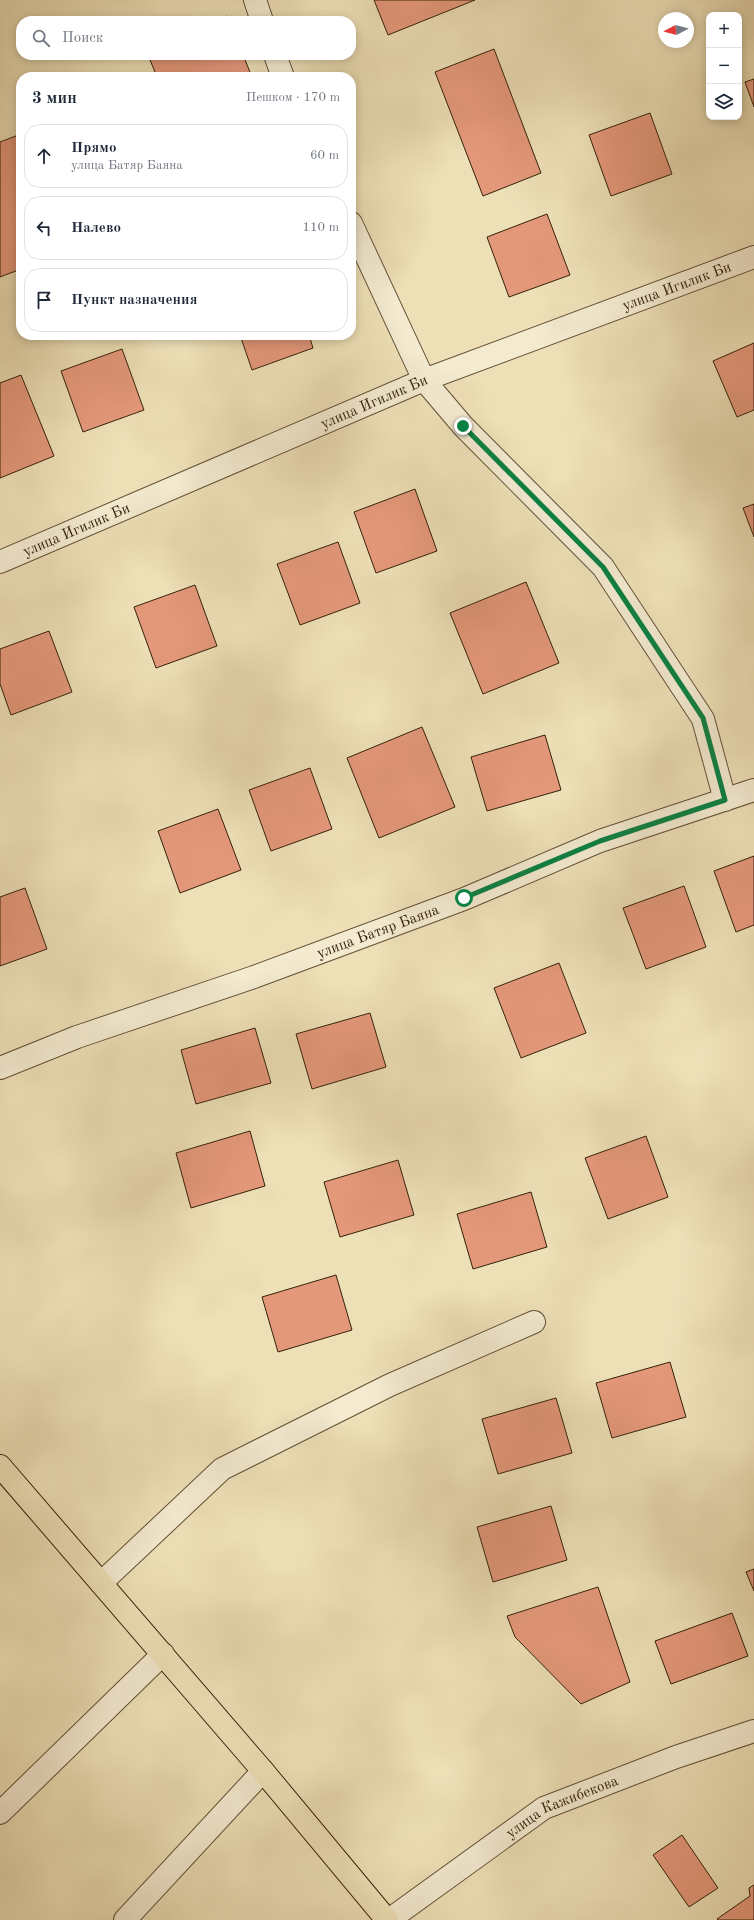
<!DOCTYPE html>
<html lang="ru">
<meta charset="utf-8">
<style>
body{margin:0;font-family:"Old Standard TT",serif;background:#f6f6f7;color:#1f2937}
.controls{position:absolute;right:12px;top:12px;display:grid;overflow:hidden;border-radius:8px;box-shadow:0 2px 10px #0003}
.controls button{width:36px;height:36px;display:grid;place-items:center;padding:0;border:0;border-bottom:1px solid #e0e1e3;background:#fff;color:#1f2937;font:20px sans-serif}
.compass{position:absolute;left:658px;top:12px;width:36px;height:36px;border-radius:50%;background:#fff;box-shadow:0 2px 10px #0003;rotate:263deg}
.stop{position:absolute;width:12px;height:12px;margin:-9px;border:3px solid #0b8043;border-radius:50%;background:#fff}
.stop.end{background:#0b8043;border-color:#fff;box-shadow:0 1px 4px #0008}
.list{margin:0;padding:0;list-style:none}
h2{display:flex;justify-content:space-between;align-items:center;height:52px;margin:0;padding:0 16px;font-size:17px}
h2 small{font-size:13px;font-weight:400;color:#747a83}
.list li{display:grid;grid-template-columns:26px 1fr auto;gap:12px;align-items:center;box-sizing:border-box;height:64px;margin:0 8px 8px;padding:0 8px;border:1px solid #e0e1e3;border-radius:16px}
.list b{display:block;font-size:15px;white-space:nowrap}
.list p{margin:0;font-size:13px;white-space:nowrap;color:#747a83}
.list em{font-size:13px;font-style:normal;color:#747a83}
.icon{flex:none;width:22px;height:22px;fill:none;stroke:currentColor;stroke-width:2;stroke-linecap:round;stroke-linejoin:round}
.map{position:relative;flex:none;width:754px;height:1920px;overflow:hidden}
.search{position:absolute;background:#fff;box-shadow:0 2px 10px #0003;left:16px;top:16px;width:340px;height:44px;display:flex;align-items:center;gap:10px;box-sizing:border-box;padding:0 14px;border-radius:16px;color:#747a83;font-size:15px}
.panel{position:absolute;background:#fff;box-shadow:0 2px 10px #0003;left:16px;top:72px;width:340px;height:268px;border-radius:16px}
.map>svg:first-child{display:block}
.building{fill:#e4987a;stroke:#34210b}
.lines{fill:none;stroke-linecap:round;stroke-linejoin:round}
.minor-casing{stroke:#625036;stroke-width:24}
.major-casing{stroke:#34210b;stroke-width:24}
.minor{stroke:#f3ead0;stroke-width:22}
.major{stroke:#eddfb6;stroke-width:22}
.route{stroke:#0b8043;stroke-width:5}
.labels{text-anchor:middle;stroke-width:4;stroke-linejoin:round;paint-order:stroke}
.street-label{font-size:15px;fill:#34210b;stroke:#f3ead0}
</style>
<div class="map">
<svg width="754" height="1920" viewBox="0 0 754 1920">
<rect width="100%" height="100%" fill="#eddfb6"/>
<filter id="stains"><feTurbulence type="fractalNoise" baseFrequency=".005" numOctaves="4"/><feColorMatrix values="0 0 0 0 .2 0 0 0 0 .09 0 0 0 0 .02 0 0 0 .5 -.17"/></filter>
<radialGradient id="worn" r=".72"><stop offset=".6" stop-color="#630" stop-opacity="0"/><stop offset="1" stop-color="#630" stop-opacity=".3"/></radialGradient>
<!-- building -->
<g class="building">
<path d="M374,0H475L388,35Z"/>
<path d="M227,16L228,21H216Z"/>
<path d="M494,49L541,173L483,196L435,72Z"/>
<path d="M148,55H243L252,77H157Z"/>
<path d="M754,79V107L745,82Z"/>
<path d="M650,113L672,174L611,196L589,135Z"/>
<path d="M21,134V269L0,277V142Z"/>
<path d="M547,214L570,275L509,297L487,237Z"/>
<path d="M240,335H309L313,348L252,370Z"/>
<path d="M754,343V410L737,417L713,361Z"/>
<path d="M122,349L144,410L83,432L61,371Z"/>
<path d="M21,375L54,456L0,478V383Z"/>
<path d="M415,489L437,551L376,573L354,512Z"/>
<path d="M754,504V537L743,508Z"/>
<path d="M338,542L360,603L300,625L277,564Z"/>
<path d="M526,582L559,663L483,694L450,613Z"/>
<path d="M195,585L217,646L156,668L134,607Z"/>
<path d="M49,631L72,692L11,715L0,684V649Z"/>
<path d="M422,727L455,807L379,838L347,758Z"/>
<path d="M545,735L561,790L487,811L471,757Z"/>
<path d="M310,768L332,829L271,851L249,790Z"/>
<path d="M218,809L241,870L180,893L158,831Z"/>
<path d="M754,856V925L736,932L714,871Z"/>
<path d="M684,886L706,947L646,969L623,908Z"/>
<path d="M25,888L47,949L0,966V897Z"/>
<path d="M559,963L586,1033L521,1058L494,988Z"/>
<path d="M370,1013L386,1067L312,1089L296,1034Z"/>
<path d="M255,1028L271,1083L196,1104L181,1050Z"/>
<path d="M250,1131L265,1186L191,1208L176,1153Z"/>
<path d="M646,1136L668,1197L608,1219L585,1158Z"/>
<path d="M398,1160L414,1215L340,1237L324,1182Z"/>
<path d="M531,1192L547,1247L473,1269L457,1214Z"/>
<path d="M336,1275L352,1330L278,1352L262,1297Z"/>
<path d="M670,1362L686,1417L612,1438L596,1383Z"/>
<path d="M556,1398L572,1453L498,1474L482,1419Z"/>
<path d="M551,1506L567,1560L493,1582L477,1527Z"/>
<path d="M754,1569V1591L746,1572Z"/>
<path d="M598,1587L630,1682L581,1704L515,1637L507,1616Z"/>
<path d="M732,1613L748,1656L671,1684L655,1641Z"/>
<path d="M682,1835L718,1888L689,1907L653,1855Z"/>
<path d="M754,1885V1920H718L717,1919L750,1896L749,1888Z"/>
</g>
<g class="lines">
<!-- minor casing -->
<g class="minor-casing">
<g id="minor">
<path d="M255,0L262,21"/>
<path d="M275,55L283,77"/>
<path d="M351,223L424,380L463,426L603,567L703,719L725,800"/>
<path id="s1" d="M0,562L424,380L754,257"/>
<path id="s2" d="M0,1068L77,1037L254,977L464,899L600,841L754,790"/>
<path d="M101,1583L222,1469L390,1385L534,1322"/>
<path d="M0,1813L163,1654"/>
<path d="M125,1920L263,1771"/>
<path id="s3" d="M389,1920L544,1808L676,1757L754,1731"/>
</g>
</g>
<!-- major casing -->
<g class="major-casing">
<path id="major" d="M0,1466L263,1771L387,1920"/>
</g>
<!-- minor -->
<use href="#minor" class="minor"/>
<!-- major -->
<use href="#major" class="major"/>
</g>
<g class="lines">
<!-- route -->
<path class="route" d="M463,426L603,567L703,718L725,800L600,841L464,898"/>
</g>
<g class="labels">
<!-- street labels -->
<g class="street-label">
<text dy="5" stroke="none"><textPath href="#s1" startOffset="731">улица Игилик Би</textPath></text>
<text dy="5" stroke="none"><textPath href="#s1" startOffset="407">улица Игилик Би</textPath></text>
<text dy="5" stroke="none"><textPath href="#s1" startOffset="83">улица Игилик Би</textPath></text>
<text dy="5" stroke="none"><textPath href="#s2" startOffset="402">улица Батяр Баяна</textPath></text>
<text dy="5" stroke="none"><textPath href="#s3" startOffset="208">улица Кажибекова</textPath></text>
</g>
</g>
<rect width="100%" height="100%" filter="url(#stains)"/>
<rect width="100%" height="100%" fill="url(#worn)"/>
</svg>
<div class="controls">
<button>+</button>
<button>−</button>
<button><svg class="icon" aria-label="layers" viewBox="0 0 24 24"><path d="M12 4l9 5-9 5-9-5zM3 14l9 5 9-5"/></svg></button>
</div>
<svg class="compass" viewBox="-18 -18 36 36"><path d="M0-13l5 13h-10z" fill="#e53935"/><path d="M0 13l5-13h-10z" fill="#747a83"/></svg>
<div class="stop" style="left:464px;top:898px"></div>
<div class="stop end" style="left:463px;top:426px"></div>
<div class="search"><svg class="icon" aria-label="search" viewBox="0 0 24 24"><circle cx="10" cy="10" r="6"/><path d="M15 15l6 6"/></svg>Поиск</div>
<section class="panel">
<h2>3 мин<small>Пешком · 170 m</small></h2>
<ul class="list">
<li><svg class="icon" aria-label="ahead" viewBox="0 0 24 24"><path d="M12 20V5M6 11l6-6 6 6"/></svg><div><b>Прямо</b><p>улица Батяр Баяна</p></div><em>60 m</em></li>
<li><svg class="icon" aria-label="left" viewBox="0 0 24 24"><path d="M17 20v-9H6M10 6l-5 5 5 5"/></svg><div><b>Налево</b></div><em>110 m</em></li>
<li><svg class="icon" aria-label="arrive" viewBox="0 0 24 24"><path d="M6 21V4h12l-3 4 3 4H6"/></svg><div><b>Пункт назначения</b></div></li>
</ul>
</section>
</div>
